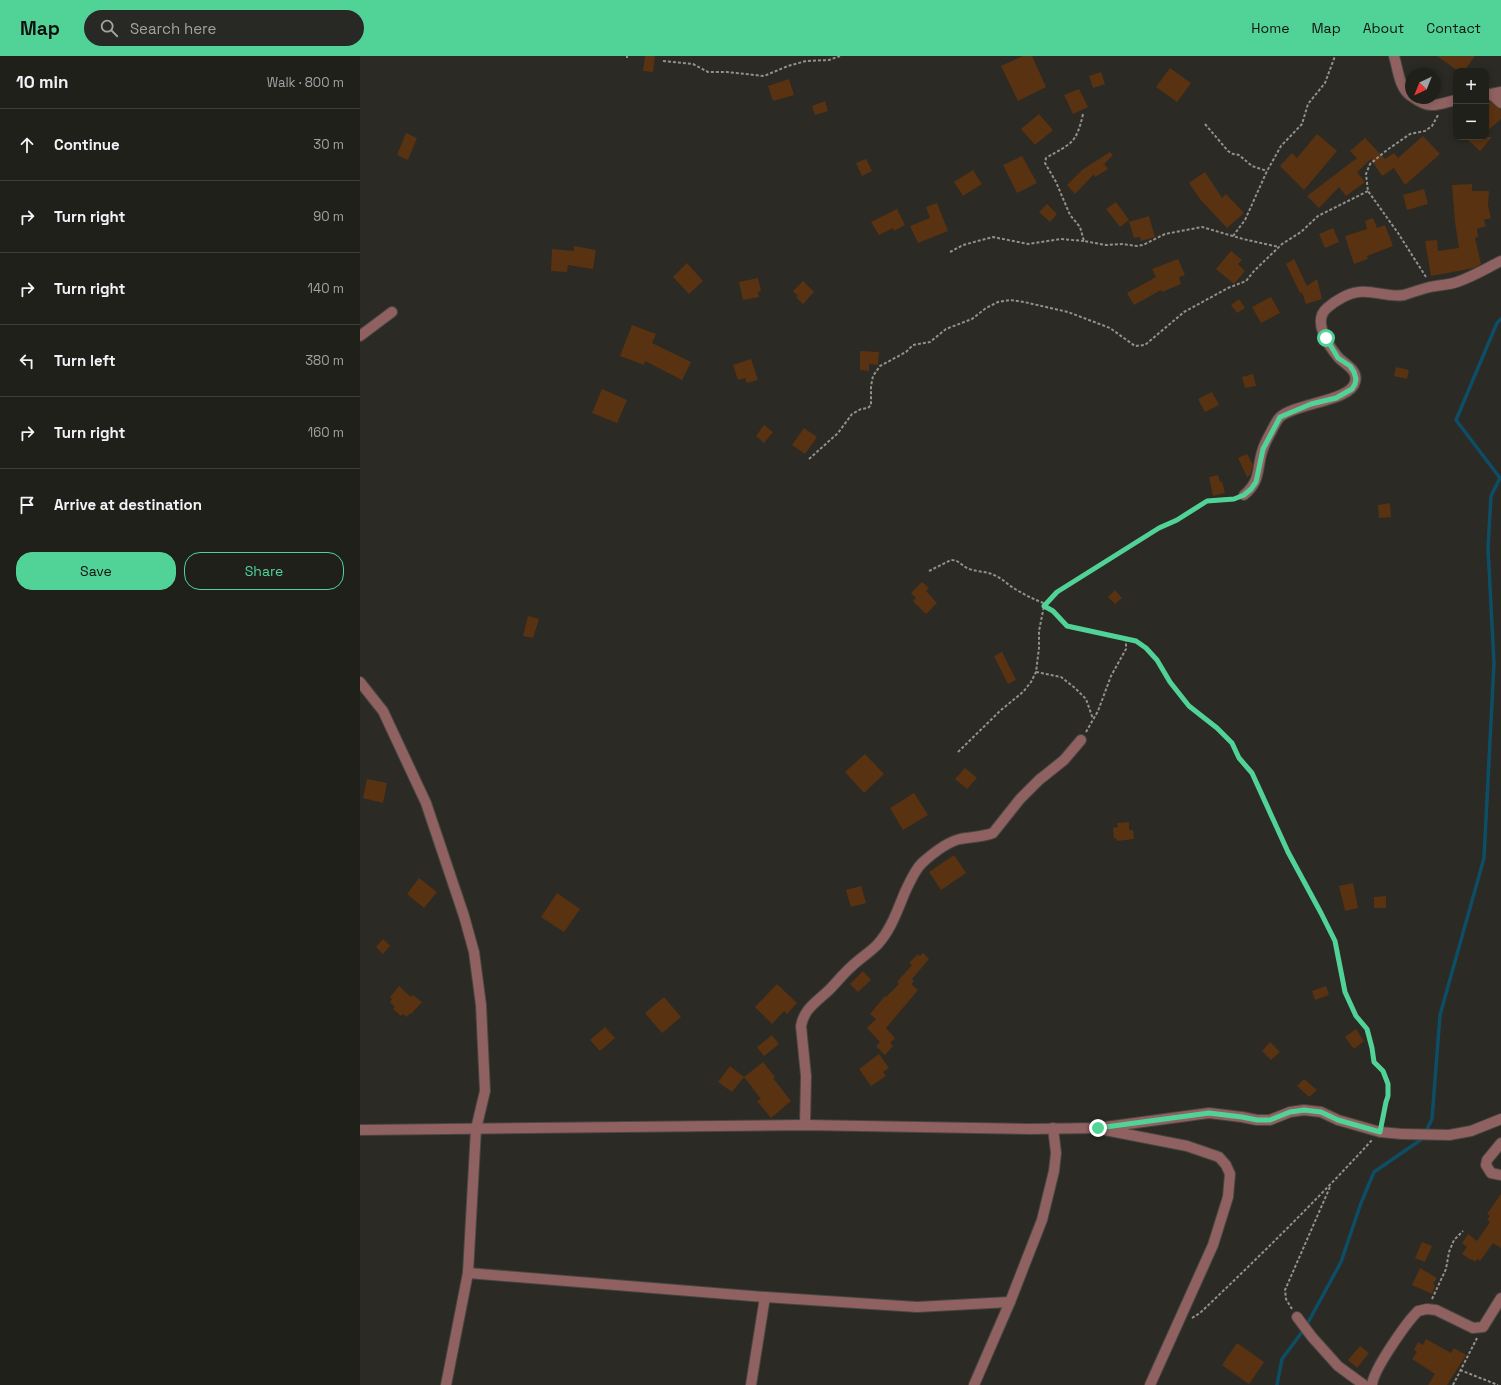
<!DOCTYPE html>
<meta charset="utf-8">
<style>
body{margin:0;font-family:"Space Grotesk",sans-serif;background:#282824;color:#f1f3f6}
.controls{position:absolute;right:12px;top:12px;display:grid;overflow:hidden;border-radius:8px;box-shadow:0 2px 6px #0003}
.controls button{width:36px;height:36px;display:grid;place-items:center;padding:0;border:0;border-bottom:1px solid #3d3e3a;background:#20201b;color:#f1f3f6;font:20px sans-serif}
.compass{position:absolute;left:1045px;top:12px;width:36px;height:36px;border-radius:50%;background:#20201b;box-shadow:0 2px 6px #0003;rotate:223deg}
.stop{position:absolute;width:12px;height:12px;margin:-9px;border:3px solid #51d398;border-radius:50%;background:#fff}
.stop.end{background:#51d398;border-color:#fff;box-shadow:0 1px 4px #0008}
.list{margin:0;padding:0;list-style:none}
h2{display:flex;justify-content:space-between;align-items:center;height:52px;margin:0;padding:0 16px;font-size:17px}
h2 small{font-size:13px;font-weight:400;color:#a2a3a3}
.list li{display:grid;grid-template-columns:26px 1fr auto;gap:12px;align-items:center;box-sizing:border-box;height:72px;padding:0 16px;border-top:1px solid #3d3e3a}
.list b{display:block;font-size:15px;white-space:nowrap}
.list em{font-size:13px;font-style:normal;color:#a2a3a3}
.actions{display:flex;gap:8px;padding:12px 16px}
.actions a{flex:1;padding:9px 0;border:1px solid #51d398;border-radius:16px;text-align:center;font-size:14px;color:#51d398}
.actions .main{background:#51d398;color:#111}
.icon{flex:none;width:22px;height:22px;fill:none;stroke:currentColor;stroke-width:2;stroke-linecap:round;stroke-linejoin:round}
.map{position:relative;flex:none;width:1141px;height:1329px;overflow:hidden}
header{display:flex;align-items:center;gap:24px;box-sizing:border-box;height:56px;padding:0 20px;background:#51d398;color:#111}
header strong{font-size:19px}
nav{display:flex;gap:22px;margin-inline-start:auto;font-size:14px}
.search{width:280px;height:36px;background:#282824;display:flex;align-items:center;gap:10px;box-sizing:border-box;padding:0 14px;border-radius:22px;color:#a2a3a3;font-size:15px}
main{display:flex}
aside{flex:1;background:#20201b}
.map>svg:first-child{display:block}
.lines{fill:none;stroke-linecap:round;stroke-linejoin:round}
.stream{stroke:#0d4e66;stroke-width:3.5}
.building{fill:#593211}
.minor-casing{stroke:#474640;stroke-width:12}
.tertiary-casing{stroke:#474640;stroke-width:12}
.path{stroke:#92918c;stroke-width:2;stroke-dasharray:3 2;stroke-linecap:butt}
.minor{stroke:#8f6160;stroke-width:10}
.tertiary{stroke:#8f6160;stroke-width:10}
.route{stroke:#51d398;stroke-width:5}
</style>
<header>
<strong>Map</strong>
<div class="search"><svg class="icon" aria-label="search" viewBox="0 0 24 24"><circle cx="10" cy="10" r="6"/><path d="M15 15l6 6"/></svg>Search here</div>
<nav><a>Home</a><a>Map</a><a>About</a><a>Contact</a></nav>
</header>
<main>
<aside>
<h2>10 min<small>Walk · 800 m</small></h2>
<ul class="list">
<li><svg class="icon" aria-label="ahead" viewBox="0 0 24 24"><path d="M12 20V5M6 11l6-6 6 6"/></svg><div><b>Continue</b></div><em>30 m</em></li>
<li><svg class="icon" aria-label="right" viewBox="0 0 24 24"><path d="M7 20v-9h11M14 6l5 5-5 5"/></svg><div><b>Turn right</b></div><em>90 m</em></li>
<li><svg class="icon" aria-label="right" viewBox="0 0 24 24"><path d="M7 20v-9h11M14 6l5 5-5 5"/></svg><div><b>Turn right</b></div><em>140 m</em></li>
<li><svg class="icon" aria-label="left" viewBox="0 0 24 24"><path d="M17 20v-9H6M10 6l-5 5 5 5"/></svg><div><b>Turn left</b></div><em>380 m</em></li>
<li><svg class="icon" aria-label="right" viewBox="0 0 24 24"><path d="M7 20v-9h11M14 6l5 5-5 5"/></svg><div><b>Turn right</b></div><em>160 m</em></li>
<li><svg class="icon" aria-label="arrive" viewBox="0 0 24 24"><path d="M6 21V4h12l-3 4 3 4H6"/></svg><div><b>Arrive at destination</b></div></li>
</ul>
<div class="actions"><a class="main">Save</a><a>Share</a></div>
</aside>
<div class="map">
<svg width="1141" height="1329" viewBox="0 0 1141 1329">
<rect width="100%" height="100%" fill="#2b2a24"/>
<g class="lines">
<!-- stream -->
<path class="stream" d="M917,1329L922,1303L945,1272L981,1206L1001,1147L1014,1116L1062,1083L1072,1063L1080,959L1124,802L1134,607L1128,492L1131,440L1140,422L1096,364L1137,267L1141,263"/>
</g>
<!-- building -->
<g class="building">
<path d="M285,0H295L293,16L283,15Z"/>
<path d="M663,0H672L686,31L658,45L641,10Z"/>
<path d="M1077,0H1115L1104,15H1098Z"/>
<path d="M810,12L831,27L817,46L796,31Z"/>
<path d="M741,16L745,28L733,32L729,20Z"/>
<path d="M429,23L434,39L413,45L408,30Z"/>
<path d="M719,33L728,51L713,58L704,39Z"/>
<path d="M465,45L468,55L455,59L452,50Z"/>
<path d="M1126,45H1129L1141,54V63L1126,76Z"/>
<path d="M679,58L693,74L675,89L661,73Z"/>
<path d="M46,77L57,82L48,104L37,99Z"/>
<path d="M957,78L977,95L944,134L920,110L932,97L937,102Z"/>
<path d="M1063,80L1080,98L1045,129L1034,112L1022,120L1011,103L997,116L1005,126L986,140L979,131L959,152L947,140L997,102L990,95L1005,82L1025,103L1034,97L1038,102Z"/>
<path d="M1105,81H1132L1120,95Z"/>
<path d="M750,96L753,99L744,108L748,113L735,121L734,118L715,138L707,129L722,114Z"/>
<path d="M662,100L677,127L657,137L643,109Z"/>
<path d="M506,103L512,115L502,120L496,107Z"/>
<path d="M613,114L622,128L603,140L594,126Z"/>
<path d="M845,116L862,142L866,138L884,157L867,172L840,143L829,127Z"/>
<path d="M1112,128V135H1129L1128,149L1131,162L1124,164L1126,170L1117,173L1118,181L1115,182L1121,208L1114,212L1071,220L1065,185L1077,184L1078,195L1099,192L1095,166L1092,129Z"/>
<path d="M1064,133L1068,148L1047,154L1043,139Z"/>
<path d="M756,146L769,164L760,171L746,153Z"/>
<path d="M577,147L588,175L558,187L550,170L570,162L566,151Z"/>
<path d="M687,148L697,158L690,166L679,156Z"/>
<path d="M537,153L545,169L534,175L533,172L519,179L511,166Z"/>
<path d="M789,160L795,181L781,185L780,181L774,182L769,166Z"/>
<path d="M1013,162L1017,172L1025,169L1033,190L1007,200L1008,203L994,208L985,180L1007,173L1005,165Z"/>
<path d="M973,172L979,186L965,192L959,178Z"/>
<path d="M214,190L236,194L233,213L208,209L207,216L191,215L192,193L214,195Z"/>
<path d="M871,195L882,204L878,208L885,215L874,228L856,213Z"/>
<path d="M818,203L825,219L819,221L821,228L802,236L801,234L774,249L767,237L796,221L792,213Z"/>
<path d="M934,203L947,230L957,223L962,243L946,248L942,236L940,237L926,208Z"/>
<path d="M327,207L343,225L329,238L313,221Z"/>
<path d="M398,222L401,235L398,236L399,241L383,244L379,226Z"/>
<path d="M443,225L454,236L443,248L436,241L438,240L433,235Z"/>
<path d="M911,241L920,257L901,267L892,251Z"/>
<path d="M879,243L885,252L877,257L871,249Z"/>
<path d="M272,269L296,278L292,287L331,306L322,324L285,305L284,309L260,300Z"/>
<path d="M500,295L519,296L518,309L509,308V315L500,314Z"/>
<path d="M391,303L398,324L387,327L385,322L378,324L373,309Z"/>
<path d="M1036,311L1049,314L1047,323L1034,320Z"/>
<path d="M893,318L896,330L885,332L882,321Z"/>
<path d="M242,333L267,344L257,367L232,357Z"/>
<path d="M852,336L859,349L845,356L838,343Z"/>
<path d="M404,369L413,376L404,387L396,380Z"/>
<path d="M444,372L457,381L445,398L432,389Z"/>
<path d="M887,398L893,409L890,419L887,421L878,402Z"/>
<path d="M858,419L860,426L862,425L865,437L853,440L849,421Z"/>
<path d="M1030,447L1031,461L1019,462L1018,449Z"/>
<path d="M562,526L569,532L566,535L577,547L566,558L553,545L556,542L551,537Z"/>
<path d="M755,534L762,542L755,548L748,541Z"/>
<path d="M168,560L179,563L173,582L163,580Z"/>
<path d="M642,596L656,624L648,628L634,600Z"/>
<path d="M505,698L524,718L504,737L485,716Z"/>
<path d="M605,712L617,722L607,733L595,723Z"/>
<path d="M7,723L27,727L23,747L3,742Z"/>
<path d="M554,737L568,759L543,774L530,752Z"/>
<path d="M769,766V774H773L774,783L757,785L756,782L754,783L753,772L758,771L757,767Z"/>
<path d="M594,799L606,817L581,834L569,816Z"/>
<path d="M59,822L77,836L64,852L47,838Z"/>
<path d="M993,827L998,852L985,855L979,830Z"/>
<path d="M501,830L506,847L491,851L486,834Z"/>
<path d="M197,837L220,853L204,876L181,861Z"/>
<path d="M1026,840V852H1014V841Z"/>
<path d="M23,883L30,890L23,898L16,891Z"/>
<path d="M563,897L569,903L552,923L554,925L551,928L558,934L526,972L535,982L530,987L533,990L525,999L516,990L520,986L507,972L516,963L510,958L525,940L526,941L539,928L537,926L552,909L549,907L558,898L560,900Z"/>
<path d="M503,915L511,924L498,936L490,928Z"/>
<path d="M417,928L437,947L427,958L424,955L412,968L395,951Z"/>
<path d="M39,930L51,941L53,939L62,946L51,958L50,957L47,961L43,958L41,960L33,953L35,951L30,946L32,943L30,941Z"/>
<path d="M966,930L969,939L955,944L952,935Z"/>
<path d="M304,941L321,961L302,977L285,957Z"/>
<path d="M245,971L255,982L240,995L230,984Z"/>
<path d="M996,973L1004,985L994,993L985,981Z"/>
<path d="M412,979L419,988L404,1000L397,991Z"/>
<path d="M910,986L920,996L911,1004L902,995Z"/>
<path d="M519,998L529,1012L523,1016L526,1020L511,1030L499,1013Z"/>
<path d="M403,1006L415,1021L413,1022L431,1045L411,1062L397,1045L401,1043L384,1021Z"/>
<path d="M370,1010L384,1021L372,1036L358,1026Z"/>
<path d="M944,1023L957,1034L949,1041L937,1030Z"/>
<path d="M1141,1138V1192L1133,1187L1120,1205L1117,1203L1115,1206L1112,1203L1111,1204L1102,1198L1107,1191L1102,1187L1108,1178L1117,1185L1130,1166L1127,1164L1130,1160L1127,1158Z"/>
<path d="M1062,1186L1072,1190L1065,1206L1055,1202Z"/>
<path d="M1060,1212L1077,1222L1073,1228L1075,1229L1072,1238L1052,1229Z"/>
<path d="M1066,1283L1091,1297L1094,1292L1106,1299L1087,1329H1068L1075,1318L1052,1303L1057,1296L1054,1294L1058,1286L1063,1289Z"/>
<path d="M877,1287L904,1306L889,1328L862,1309Z"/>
<path d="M1000,1290L1009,1297L997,1312L988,1304Z"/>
</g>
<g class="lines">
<!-- minor casing -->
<g class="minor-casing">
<g id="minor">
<path d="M1034,0C1038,13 1039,32 1051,40"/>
<path d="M1131,38L1141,47"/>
<path d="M1126,39L1141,36"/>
<path d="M1054,42C1071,54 1078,48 1096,44"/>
<path d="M0,280L32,256"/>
<path d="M884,439C902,424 896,412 903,393C905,386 909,380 912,374C914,370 917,364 920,361C936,347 991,345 995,326C999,314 984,308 978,301C968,289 952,265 967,252C975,245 988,237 999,236C1014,234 1029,242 1044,239C1053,236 1062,233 1070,231C1079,229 1089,229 1097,226C1112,221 1127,212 1141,205"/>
<path d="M0,626L23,655L66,747L104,860L114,896L121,949L125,1035L116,1073L108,1217L86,1329"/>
<path d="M445,1069L446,1020L441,970C444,952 458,945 470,933C477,926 483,918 491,911C499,903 509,897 517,889C531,874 537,855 545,836C550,826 554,815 562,807C572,798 587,786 600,783C612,781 622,781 633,777L660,743L679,724L704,704L721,684"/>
<path d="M740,1073L827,1090L859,1101L866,1109L870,1118L868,1141L853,1189L790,1329"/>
<path d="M1042,1078L1089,1079"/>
<path d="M1141,1087L1127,1104L1126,1109L1131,1117L1141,1119"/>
<path d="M108,1217L405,1241L557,1251L650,1246"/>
<path d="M937,1261L952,1281L978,1310L1004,1329"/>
<path d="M391,1329L405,1241"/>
<path d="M614,1329L650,1246L682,1164L694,1115L696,1097L693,1072"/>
<path d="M1012,1329C1013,1314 1046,1267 1058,1255L1067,1253L1076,1254L1113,1272L1123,1271L1141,1242"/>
</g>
</g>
<!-- tertiary casing -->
<g class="tertiary-casing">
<g id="tertiary">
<path d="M0,1074L445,1069L670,1073L738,1072L849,1057L882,1061L897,1064H910L930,1056L944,1054L961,1056L978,1064L1020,1076L1042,1078"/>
<path d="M1089,1079L1111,1075L1141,1063"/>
</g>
</g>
<!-- path -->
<g class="path">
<path d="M267,0V2"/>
<path d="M303,5L333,8L348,16H367L404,20L428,10L446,5L469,4L480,0"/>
<path d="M723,58C716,89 711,87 686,102L685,107L696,126L710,159L720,171L724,185L746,189L762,188L777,190L783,189L805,178L842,171L883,183L919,191"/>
<path d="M845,68L868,95L873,98L879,99L892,110L907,115"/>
<path d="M873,180L885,164L907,115L921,90L942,68L948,48L965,27L975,0"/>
<path d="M590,196L603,189L633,181L668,188L701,183L724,185"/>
<path d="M1066,221L1038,177L1008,135L1006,118L1010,108L1027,94L1050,78L1065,75L1072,70L1078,59"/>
<path d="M449,403L478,377L492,358L501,353L508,352L511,349V330L513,320L520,310L546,296L553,289L570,286L586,273L612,263L626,252L638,246L650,244L664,246L708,256L750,272L775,290L785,289L824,256L868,232L886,225L894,215L922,188L941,176L958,160L1008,135"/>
<path d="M569,515L591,504C599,504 601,509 607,512C615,516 626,515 634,519C642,522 648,529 655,533C665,539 675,544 686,548"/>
<path d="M684,550L693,555L707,570L776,585L786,592L797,604L810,626L829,650L857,672L872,687L879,702L892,717L928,796L961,857L975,885L985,936L996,960L1007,973L1012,992L1014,1006L1023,1015L1028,1028V1040L1026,1046L1022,1065"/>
<path d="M676,616L701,621L715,632L726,643L733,663"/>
<path d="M726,676L738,655L751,620L766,593V583"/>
<path d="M598,696L641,654L663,636L671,626L676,616L679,592V575L684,550L697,536L735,513L781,483L799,472L817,464L847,445L874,443"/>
<path d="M1072,1243L1086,1213L1089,1196L1094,1184L1103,1175"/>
<path d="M932,1253L926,1243L925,1234L970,1131"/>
<path d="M832,1262L840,1257C899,1201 957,1144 1012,1084"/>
<path d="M1100,1314L1138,1329"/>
<path d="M1093,1329L1117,1282"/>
</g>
<!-- minor -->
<use href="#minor" class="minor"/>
<!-- tertiary -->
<use href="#tertiary" class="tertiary"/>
</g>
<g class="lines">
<!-- route -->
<path class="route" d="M738,1072L849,1057L882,1061L897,1064H910L930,1056L944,1054L961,1056L978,1064L1020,1076L1026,1046L1028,1040V1028L1023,1015L1014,1006L1012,992L1007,973L996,960L985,936L975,885L961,857L928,796L892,717L879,702L872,687L857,672L829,650L810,626L797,604L786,592L776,585L707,570L693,555L684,550L697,536L799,472L817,464L847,445L874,443L884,439L891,433L896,426L903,393L920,361L951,348L976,342L992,333L995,328L996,323L994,316L990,310L978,302L966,282"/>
</g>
</svg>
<div class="controls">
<button>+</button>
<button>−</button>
</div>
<svg class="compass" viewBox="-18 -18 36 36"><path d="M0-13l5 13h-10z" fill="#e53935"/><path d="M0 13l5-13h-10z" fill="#a2a3a3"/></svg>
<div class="stop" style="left:966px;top:282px"></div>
<div class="stop end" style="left:738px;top:1072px"></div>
</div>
</main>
